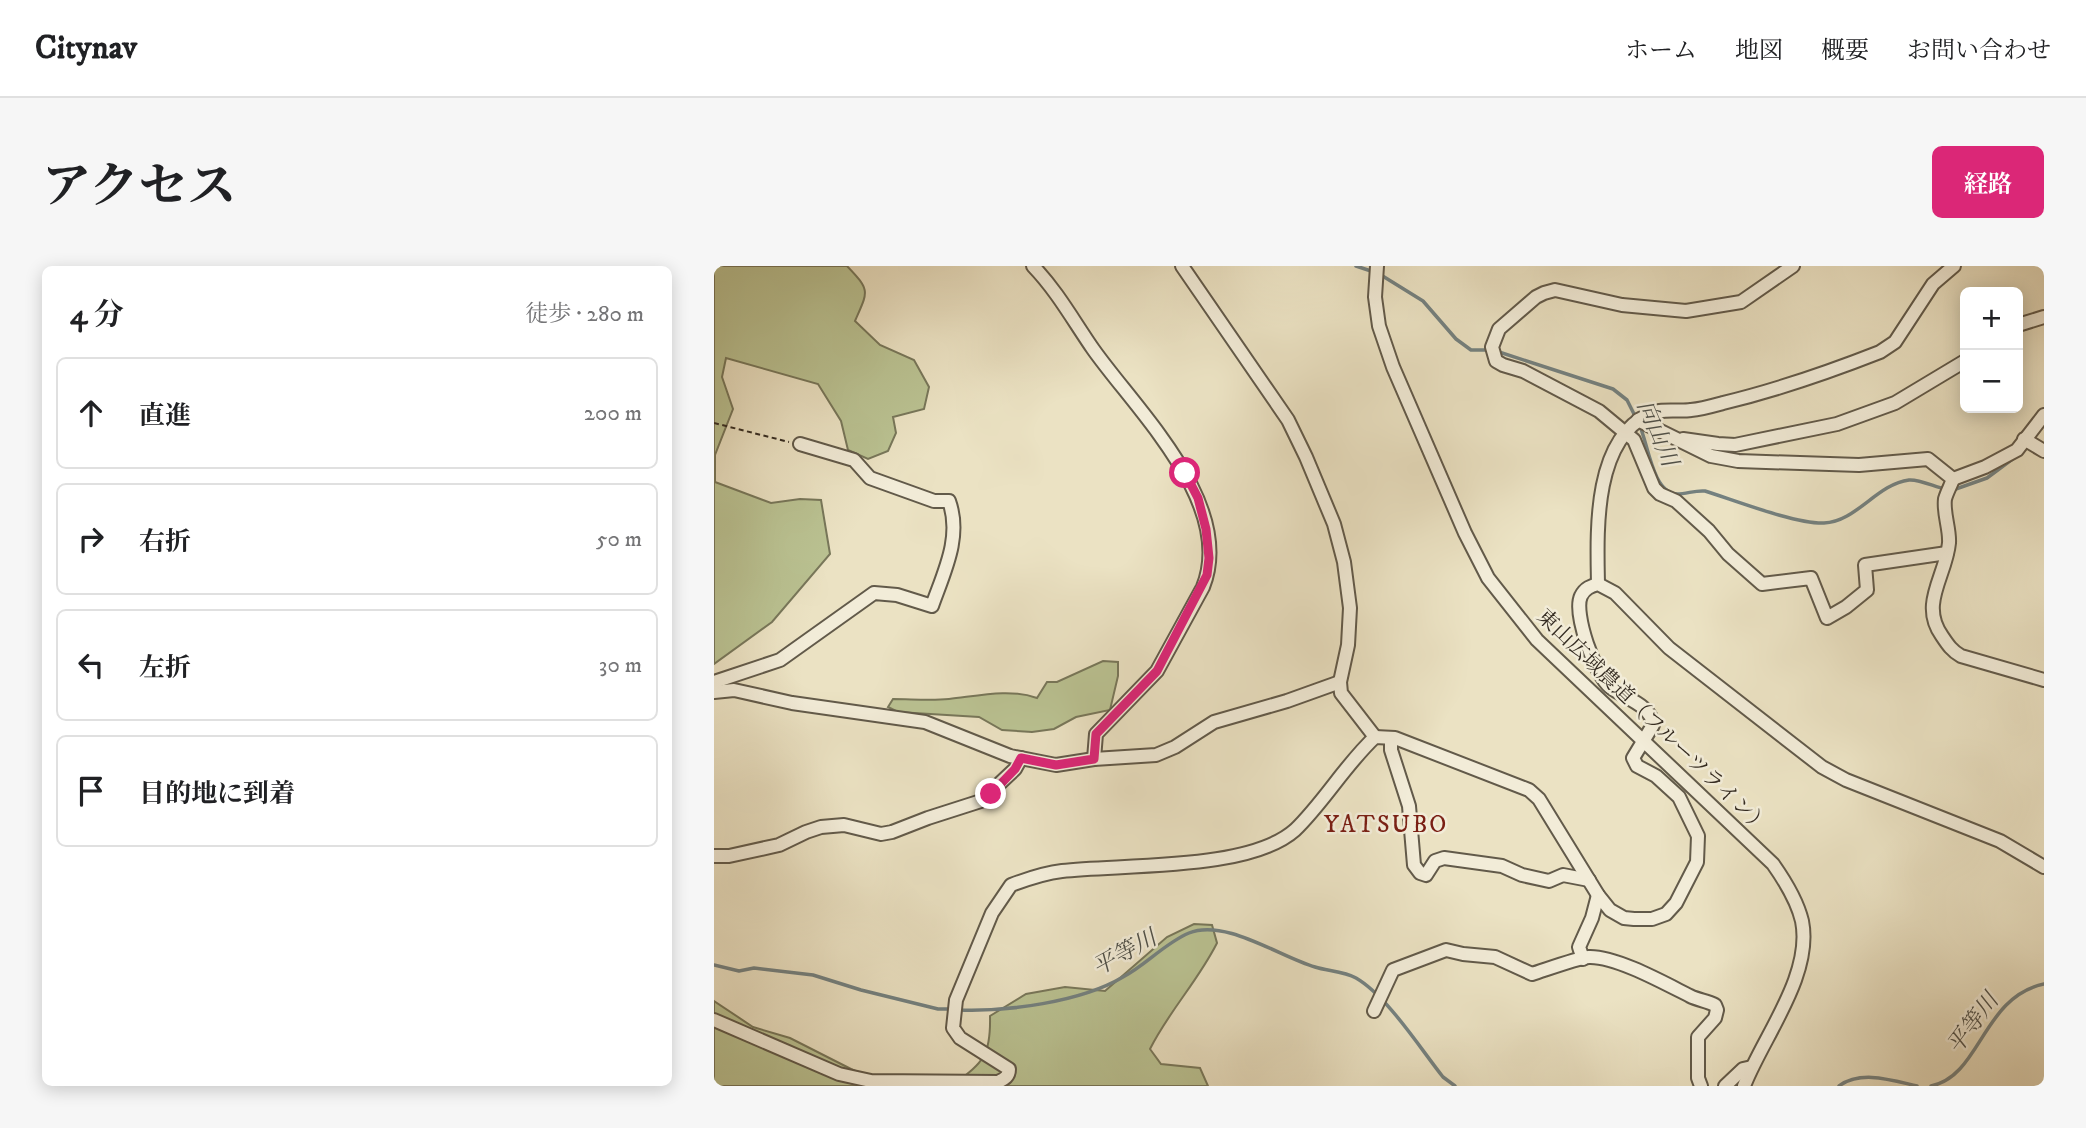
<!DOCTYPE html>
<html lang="ja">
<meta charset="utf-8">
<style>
body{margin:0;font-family:"IM FELL DW Pica","Noto Serif JP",serif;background:#f6f6f6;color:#202124}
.controls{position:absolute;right:21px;top:21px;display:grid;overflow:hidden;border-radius:10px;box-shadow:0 4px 18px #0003}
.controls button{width:63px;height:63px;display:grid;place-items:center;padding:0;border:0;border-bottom:2px solid #e0e0e0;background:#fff;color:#202124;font:35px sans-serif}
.stop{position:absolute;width:21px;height:21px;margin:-16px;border:5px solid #db2777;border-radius:50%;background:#fff}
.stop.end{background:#db2777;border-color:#fff;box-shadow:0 2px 7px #0008}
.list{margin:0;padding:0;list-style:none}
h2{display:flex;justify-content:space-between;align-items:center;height:91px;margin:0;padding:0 28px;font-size:30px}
h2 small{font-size:23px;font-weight:400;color:#757577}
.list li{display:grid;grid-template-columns:46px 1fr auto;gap:21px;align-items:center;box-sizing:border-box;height:112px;margin:0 14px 14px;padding:0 14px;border:2px solid #e0e0e0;border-radius:10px}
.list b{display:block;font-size:26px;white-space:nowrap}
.list em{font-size:23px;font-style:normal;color:#757577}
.icon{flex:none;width:38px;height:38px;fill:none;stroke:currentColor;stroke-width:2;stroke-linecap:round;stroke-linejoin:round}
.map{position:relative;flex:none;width:1330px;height:820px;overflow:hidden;border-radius:10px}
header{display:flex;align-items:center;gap:42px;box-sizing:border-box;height:98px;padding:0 35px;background:#fff;border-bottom:2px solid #e0e0e0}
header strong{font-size:33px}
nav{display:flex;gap:38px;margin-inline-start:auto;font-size:24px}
.intro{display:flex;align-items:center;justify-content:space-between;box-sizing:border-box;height:168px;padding:0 42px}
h1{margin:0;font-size:49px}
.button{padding:18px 32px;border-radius:10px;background:#db2777;color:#fff;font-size:24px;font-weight:700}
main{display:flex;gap:42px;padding:0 42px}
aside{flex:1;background:#fff;border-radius:10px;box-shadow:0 4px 18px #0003}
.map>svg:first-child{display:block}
.green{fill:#bac292;stroke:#78775a;stroke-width:2}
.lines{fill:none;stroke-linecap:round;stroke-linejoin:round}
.stream{stroke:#748180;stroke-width:3.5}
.minor-casing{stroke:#625a4a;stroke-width:16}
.path{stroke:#352c22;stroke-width:2;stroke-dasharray:5 3.5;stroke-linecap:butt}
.minor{stroke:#f2ecd8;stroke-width:12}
.route{stroke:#db2777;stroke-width:9}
.labels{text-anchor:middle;stroke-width:5;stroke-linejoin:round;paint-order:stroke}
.street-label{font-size:21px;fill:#352c22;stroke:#f2ecd8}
.water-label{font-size:23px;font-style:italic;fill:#4f5049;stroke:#f2ecd8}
.quarter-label{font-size:24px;letter-spacing:2px;fill:#7a1f14;stroke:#f2ecd8}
</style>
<header>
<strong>Citynav</strong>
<nav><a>ホーム</a><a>地図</a><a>概要</a><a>お問い合わせ</a></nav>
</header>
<div class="intro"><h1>アクセス</h1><a class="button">経路</a></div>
<main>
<aside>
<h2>4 分<small>徒歩 · 280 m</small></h2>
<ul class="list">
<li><svg class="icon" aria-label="ahead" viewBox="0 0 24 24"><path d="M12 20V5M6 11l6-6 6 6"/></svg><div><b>直進</b></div><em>200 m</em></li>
<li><svg class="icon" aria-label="right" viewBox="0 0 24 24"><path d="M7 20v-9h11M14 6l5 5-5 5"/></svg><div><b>右折</b></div><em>50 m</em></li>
<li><svg class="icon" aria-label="left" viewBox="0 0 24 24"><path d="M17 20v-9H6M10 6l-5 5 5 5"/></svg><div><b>左折</b></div><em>30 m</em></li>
<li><svg class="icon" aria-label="arrive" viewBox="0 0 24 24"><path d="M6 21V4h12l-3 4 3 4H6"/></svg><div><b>目的地に到着</b></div></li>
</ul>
</aside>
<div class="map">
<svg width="1330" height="820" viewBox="0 0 1330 820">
<rect width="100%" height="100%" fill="#ebe2c3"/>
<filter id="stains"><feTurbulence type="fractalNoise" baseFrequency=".00286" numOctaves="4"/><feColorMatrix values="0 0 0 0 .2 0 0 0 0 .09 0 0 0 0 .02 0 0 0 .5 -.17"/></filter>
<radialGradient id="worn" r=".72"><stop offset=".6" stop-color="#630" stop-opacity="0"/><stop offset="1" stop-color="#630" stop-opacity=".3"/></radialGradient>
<!-- green -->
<g class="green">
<path d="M0,0H133C157,25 154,25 141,55L166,79L200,94L215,121L210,143L179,151L182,167L174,185L154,193L134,184L127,155L104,118L12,92L8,111L19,143L1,189V216L57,237L86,233L107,234L116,288L58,356L0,398Z"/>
<path d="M389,395L404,396V410L396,444L362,451L340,463L318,466L288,464L265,451L184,446L174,441L179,433C197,433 216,435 235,433C263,430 296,422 323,432L333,416H343Z"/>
<path d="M480,658L498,659L503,677C484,715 455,745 436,783L447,798L486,802L494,820H238C269,796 277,791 276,750L312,728L351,721L391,725L453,671Z"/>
<path d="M0,735L39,761L76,772L137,803L176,820H0Z"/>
</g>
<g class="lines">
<!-- stream -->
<g class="stream">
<path d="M642,0L660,6"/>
<path d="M667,9L709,35L742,73L757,84H774"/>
<path d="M782,85L899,123L913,134L922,152"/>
<path d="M925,158C934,176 938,227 963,228C973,228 981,224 991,225C1020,234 1081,258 1110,257C1142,256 1163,218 1195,214C1205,213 1221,221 1231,223"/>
<path d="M1239,224L1273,212L1308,186"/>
<path d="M0,699L25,705L40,702L99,709L147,724L224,743H237"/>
<path d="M244,744C292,746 367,736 409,711C432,699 451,677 475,667C511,652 566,691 601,701C613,705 630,705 642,712C673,730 706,782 729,811L741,820"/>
<path d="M1125,820C1147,804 1177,814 1203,820"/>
<path d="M1217,820C1267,810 1268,731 1330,718"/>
</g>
<!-- minor casing -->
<g class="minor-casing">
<g id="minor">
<path d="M319,0C343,25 359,54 379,83C422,144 522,238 489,321L443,405L382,468L380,493"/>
<path d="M468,0L574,154L592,191L620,258L630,296L636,342L634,379L626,416L627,427L661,471"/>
<path d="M663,0L661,31L665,60L679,101L751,267L774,312L823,374L1059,598C1071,615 1083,634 1088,655C1099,709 1049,771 1030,820"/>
<path d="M1079,0L1027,36L972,45L908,39L841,24L830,27L822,31L785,63L778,81L782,95L789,99L809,105L885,145L920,174L940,222L946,228L962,235L995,265L1014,288L1048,318L1097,312L1113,352L1132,341L1153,324L1151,299L1233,287"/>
<path d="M1304,59L1330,51"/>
<path d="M924,154L997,190L1024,195L1145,199L1214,193L1239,213C1237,219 1233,226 1231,233C1229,247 1236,263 1235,277C1232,310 1205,338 1228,370C1234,379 1238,385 1247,390L1330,414"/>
<path d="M969,173L1004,178L1021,179L1123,158L1181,137L1251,95"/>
<path d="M1310,173L1330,185"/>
<path d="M1239,213L1271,201L1303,184L1330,149"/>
<path d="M884,318C883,265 879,175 935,148C947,142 965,146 977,144C988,143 998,140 1009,137C1063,124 1115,106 1166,86L1181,76L1219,18L1240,0"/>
<path d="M0,416L66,394L160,327L183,329L218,340C230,306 248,271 235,235H220L156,212L140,194L86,178"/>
<path d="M0,426L20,424L78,437L211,456L296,490L342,499L380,493L442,489L461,481L500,456L573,435L626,416"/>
<path d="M677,472V484L695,540L700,599L706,607L712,609L721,595L730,592L788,600L808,609L835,615L849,609L875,614"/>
<path d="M0,590H15L65,579L92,566L107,561L130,559L167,568L178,566L214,552L267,535L301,503L307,492"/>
<path d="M869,693L865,681L878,652L884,629"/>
<path d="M660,745L679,704L732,684L749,688L781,691L818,708C831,704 863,692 875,691C902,690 952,718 976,730C984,734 993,735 1001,739L1003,744L1001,752L984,771V812L987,820"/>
<path d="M0,754L125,808L157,815L284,816C290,813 295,811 295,803L246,772L239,762L242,734L278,647L297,619C313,613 330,607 348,605C408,598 535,605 581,564C610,536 631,499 661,471L681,472L815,524L825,533L884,629L896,644L910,652L920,653H938L952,648L962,637L983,596L984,570L965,531L942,510L923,500L919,492L939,459C937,438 909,432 896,421C881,409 859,347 867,330C871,322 877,320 884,318L901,327L955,382L1108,501L1132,514L1286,575L1330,601"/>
<path d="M1011,820L1029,803L1038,801"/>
</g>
</g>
<!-- path -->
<path class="path" d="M0,157L75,176"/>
<!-- minor -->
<use href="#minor" class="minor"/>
</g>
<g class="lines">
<!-- route -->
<path class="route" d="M277,528L301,503L307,492L342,499L380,493L382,468L443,405L493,309L495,292L492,263L484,232L471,207"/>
</g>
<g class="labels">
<!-- street labels -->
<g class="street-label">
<text transform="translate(939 455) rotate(44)" y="7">東山広域農道（フルーツライン）</text>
</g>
<!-- water labels -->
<g class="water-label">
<text transform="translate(944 167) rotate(67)" y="8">向山川</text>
<text transform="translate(410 686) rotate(-29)" y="8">平等川</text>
<text transform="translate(1258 757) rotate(-53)" y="8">平等川</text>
</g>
<!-- quarter labels -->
<g class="quarter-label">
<text x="672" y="566">YATSUBO</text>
</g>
</g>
<rect width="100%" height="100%" filter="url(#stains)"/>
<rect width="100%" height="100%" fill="url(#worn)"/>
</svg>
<div class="controls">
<button>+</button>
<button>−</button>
</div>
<div class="stop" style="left:471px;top:207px"></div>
<div class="stop end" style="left:277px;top:528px"></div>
</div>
</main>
